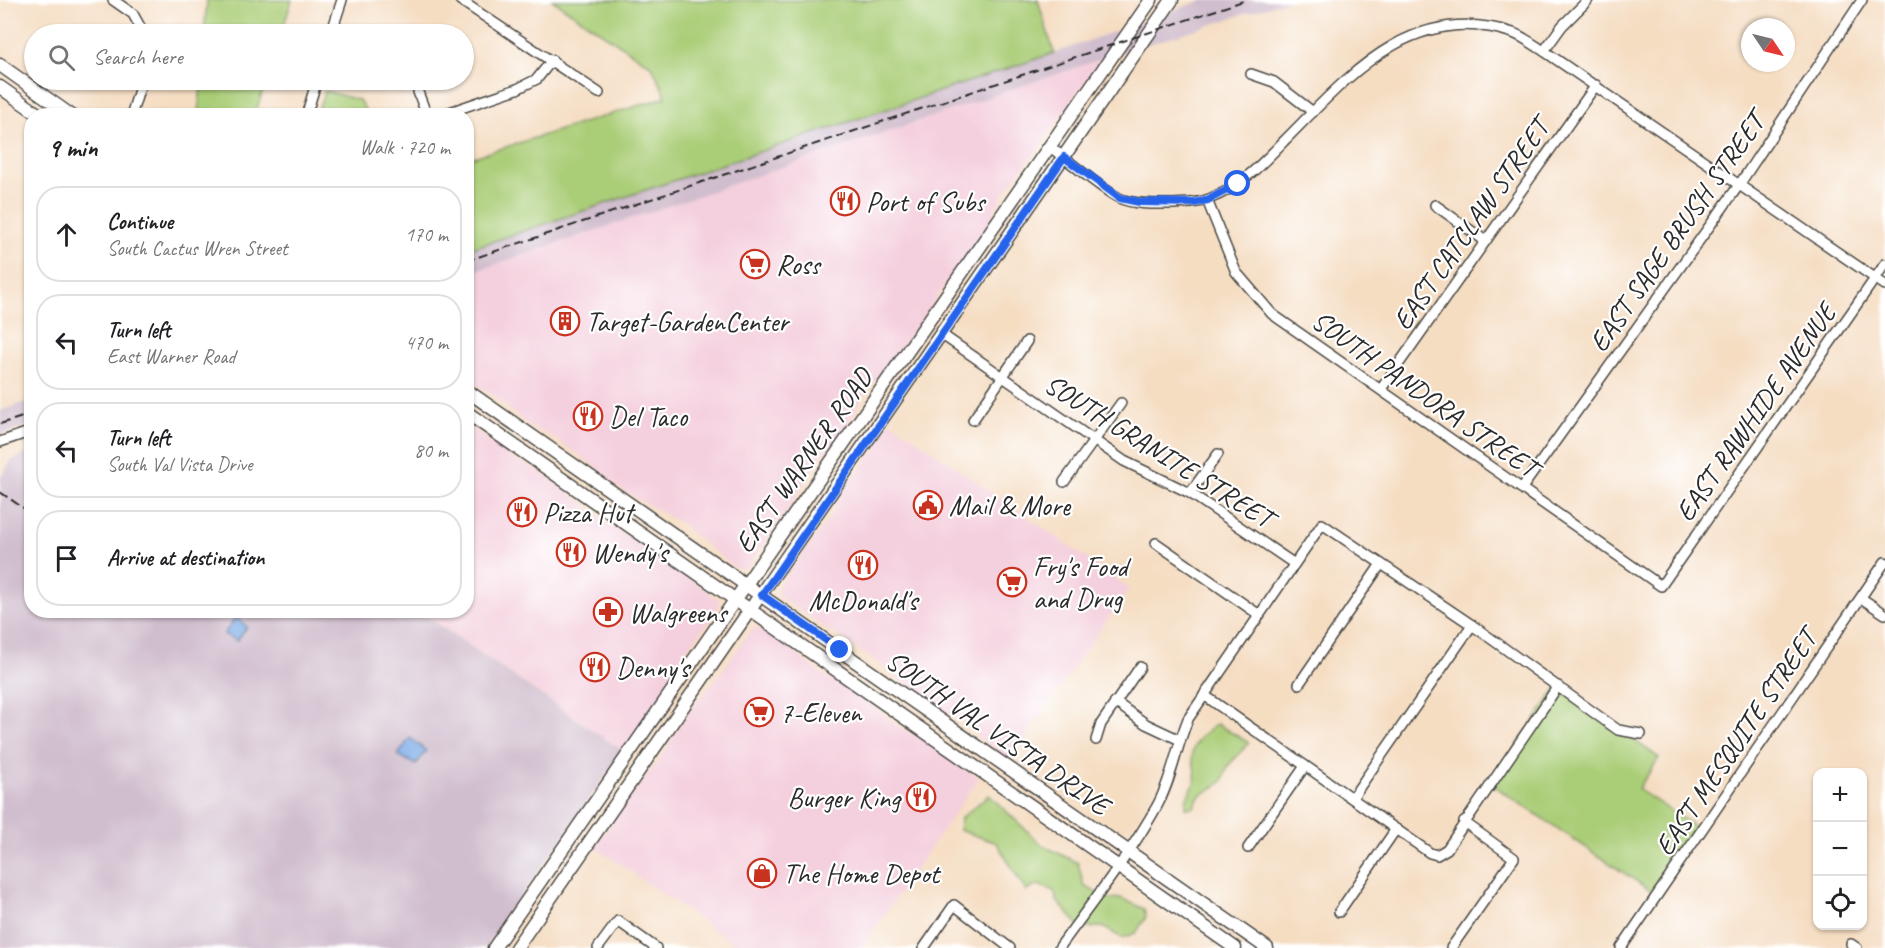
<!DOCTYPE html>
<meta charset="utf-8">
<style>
body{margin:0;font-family:Caveat,sans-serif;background:#f6f6f6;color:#202124}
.controls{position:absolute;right:18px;bottom:18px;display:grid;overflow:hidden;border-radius:12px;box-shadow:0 2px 4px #0004}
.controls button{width:54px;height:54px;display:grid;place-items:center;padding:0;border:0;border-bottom:2px solid #e0e0e0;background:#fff;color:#202124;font:30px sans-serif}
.compass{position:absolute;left:1741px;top:18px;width:54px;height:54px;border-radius:50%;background:#fff;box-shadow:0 2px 4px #0004;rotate:125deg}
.stop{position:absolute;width:18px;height:18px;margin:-14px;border:4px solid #2563eb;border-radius:50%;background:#fff}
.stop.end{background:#2563eb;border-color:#fff;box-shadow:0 2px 6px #0008}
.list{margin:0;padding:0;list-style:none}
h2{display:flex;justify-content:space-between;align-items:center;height:78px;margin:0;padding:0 24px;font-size:26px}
h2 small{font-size:20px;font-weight:400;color:#757577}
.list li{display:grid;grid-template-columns:39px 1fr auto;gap:18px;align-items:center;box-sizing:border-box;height:96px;margin:0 12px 12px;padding:0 12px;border:2px solid #e0e0e0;border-radius:24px}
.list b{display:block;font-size:22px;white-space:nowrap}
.list p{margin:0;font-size:20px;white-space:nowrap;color:#757577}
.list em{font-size:20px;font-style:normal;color:#757577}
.icon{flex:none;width:33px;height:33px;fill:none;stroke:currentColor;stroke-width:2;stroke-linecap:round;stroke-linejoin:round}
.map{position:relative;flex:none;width:1885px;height:948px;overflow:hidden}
.search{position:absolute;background:#fff;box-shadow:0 2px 4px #0004;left:24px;top:24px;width:450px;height:66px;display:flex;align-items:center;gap:15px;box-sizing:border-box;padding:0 21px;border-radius:33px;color:#757577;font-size:22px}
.panel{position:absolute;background:#fff;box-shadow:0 2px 4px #0004;left:24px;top:108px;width:450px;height:510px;border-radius:24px}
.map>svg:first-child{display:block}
.built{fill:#f4cfdd}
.industrial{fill:#d0bdcd}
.green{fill:#aacd77;stroke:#6a7c51;stroke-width:1.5}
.water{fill:#7dace7;stroke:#546c89;stroke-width:1.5}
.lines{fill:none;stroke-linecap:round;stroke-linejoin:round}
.minor-casing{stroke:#494642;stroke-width:12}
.major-casing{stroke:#494642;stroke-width:15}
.minor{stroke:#fff;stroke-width:9}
.major{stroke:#fff;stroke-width:12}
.rail{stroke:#2b2b2b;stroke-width:2;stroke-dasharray:9 4.5;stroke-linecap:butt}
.route{stroke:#2563eb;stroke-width:8}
.labels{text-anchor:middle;stroke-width:4.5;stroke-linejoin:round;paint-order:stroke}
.poi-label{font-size:28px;fill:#2b2b2b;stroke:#fff;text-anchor:start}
.street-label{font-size:28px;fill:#2b2b2b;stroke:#fff}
</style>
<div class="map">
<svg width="1885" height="948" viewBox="0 0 1885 948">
<rect width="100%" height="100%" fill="#fff"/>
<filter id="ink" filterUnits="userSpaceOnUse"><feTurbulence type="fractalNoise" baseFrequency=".0167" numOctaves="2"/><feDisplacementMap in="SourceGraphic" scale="12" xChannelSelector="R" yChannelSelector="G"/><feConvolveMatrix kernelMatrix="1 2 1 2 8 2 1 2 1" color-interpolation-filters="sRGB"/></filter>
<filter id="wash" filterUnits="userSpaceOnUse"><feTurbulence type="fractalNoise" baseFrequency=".008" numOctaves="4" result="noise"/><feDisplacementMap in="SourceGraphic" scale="24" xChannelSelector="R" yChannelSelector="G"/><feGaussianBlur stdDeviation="1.35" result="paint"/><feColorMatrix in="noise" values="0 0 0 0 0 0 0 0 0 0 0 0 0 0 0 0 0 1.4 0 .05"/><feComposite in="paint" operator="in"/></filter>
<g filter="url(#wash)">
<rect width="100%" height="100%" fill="#f5ddc2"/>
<!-- built -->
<g class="built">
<path d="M1101,59L1042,144L1005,191L990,221L912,333L863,396L843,434L818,460L791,506L748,567L740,569L734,567L678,522L620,489L593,465L557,440L529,426L494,396L467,378L466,274Z"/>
<path d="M467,421L491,443L512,458L536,469L585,504L606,523L653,551L719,600V609L690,645L675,667L664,690L623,751L420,611L466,610Z"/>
<path d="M890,421L1129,588L1009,760L984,742L963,722L917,694L875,661L778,596V586L829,519L842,492L878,446Z"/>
<path d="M757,627L778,639L824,676L851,689L899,727L925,740L979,778L861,948H740L595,847L626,802L660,759L688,712L719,675L750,631Z"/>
</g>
<!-- industrial -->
<g class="industrial">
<path d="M1203,0H1289L1101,59L467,274L466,250L1054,53Z"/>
<path d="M31,400V425L0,435V411Z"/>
<path d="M31,452L32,610L419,611L623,751L485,948H0V501L2,498L0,496V478L12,460Z"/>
</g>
<!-- green -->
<g class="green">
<path d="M207,0H292L281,34H204Z"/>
<path d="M552,0H1038L1054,53L467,250V159L666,97L652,66Z"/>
<path d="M201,80H266L255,115H199Z"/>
<path d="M325,91L359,100L366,111L365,115H316Z"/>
<path d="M1558,686L1659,758L1638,789L1695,827L1651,891L1491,784Z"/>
<path d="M1217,724L1249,743L1228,766L1222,782L1199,796L1194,807L1186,808C1184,797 1193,790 1195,781C1197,771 1193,766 1192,757C1192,741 1205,732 1217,724Z"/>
<path d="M989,795L1042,845L1078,863L1084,886L1109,899L1121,898L1144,909L1146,917L1136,933L1122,938L1103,927L1081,928L1057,901L1054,891L1038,885L1026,891L997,843L959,830L961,818Z"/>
</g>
<!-- water -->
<g class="water">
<path d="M236,617L247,627L237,641L224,634Z"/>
<path d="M410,738L426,751L416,765L398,755Z"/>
</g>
</g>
<g filter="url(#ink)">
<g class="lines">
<!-- minor casing -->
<g class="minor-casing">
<g id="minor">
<path d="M113,0L133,14L144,34"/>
<path d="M460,0L599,93"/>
<path d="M331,34L342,0"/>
<path d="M1544,51L1562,26L1588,0"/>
<path d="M1251,74L1274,82L1313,112"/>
<path d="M418,92L427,116"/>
<path d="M131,116L142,80"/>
<path d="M306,116L317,80"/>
<path d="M438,116L517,89L537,79L552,60"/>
<path d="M1050,147C1070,161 1098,187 1119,198C1133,205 1158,204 1173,204C1185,203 1198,204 1209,199C1240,187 1261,165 1284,141C1347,78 1411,0 1513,33C1524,37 1534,45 1544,51L1885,285"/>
<path d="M1207,200L1236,272L1272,314L1661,586L1885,264"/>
<path d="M1435,205L1484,240"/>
<path d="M941,334L1124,461L1190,493L1293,563"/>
<path d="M1381,389L1596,85"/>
<path d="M973,420L1027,341"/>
<path d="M0,442L32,431"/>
<path d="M1064,482L1121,403"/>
<path d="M1522,488L1739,185L1862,0"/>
<path d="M1190,493L1218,454"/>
<path d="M1156,543L1258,614"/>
<path d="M1861,598L1885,614"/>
<path d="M1299,684L1381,564"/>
<path d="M1204,695L1430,853L1437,855L1447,849L1558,686"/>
<path d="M1115,702L1146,724L1180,740"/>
<path d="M1096,740L1101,724L1140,667"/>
<path d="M1352,798L1472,625"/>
<path d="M1248,848L1305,766"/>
<path d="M1339,912L1396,829"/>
<path d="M1851,944L1857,948"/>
<path d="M598,948L618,921L656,948"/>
<path d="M924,948L954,905L1010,948"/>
<path d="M1059,948C1092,902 1129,856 1157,806C1172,779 1176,748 1188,719L1322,524L1472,625L1618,730L1641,734"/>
<path d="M1451,948L1514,858L1464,822"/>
<path d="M1621,948L1885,562"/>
</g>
</g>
<!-- major casing -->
<g class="major-casing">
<g id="major">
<path d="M0,65L72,116"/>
<path d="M0,87L41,116"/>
<path d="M466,390L1267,948"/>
<path d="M466,412L1235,948"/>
<path d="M494,948L1151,0"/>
<path d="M516,948L1172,0"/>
</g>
</g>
<!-- minor -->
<use href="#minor" class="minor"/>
<!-- major -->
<use href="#major" class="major"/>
<!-- rail -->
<g class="rail">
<path d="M466,261L1246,0"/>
<path d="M0,424L32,414"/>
<path d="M0,492L32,514"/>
</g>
</g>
</g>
<g class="lines" filter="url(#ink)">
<!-- route -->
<path class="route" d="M840,650L762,595L1064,157L1120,198L1139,202L1194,203L1208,200L1238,184"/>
</g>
<!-- icons -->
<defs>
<g id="restaurant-ring" transform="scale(1.5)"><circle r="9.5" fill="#fff" stroke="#c8321e" stroke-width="1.5"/><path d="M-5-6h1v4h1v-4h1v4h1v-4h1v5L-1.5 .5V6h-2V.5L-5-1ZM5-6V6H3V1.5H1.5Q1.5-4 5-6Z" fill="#c8321e"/></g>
<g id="supermarket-ring" transform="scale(1.5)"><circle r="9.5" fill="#fff" stroke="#c8321e" stroke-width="1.5"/><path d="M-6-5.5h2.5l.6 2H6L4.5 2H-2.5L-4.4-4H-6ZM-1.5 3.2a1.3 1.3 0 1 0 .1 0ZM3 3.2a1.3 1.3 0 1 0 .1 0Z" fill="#c8321e"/></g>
<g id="building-ring" transform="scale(1.5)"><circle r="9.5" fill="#fff" stroke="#c8321e" stroke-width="1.5"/><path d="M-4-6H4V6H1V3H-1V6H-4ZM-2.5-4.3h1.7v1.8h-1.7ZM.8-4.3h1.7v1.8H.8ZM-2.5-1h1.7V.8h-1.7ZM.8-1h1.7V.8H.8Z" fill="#c8321e"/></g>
<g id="civic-ring" transform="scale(1.5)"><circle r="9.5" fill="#fff" stroke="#c8321e" stroke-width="1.5"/><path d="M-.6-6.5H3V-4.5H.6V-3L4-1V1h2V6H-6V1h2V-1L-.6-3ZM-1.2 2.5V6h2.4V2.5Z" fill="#c8321e"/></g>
<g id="pharmacy-ring" transform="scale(1.5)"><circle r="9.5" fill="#fff" stroke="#c8321e" stroke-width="1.5"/><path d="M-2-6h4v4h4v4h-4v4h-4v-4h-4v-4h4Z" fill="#c8321e"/></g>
<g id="shop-ring" transform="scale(1.5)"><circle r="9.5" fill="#fff" stroke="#c8321e" stroke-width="1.5"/><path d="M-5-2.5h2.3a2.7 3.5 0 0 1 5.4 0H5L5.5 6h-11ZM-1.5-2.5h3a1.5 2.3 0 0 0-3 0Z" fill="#c8321e"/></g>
</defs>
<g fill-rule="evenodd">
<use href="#restaurant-ring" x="845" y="201"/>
<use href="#supermarket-ring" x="755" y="264"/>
<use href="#building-ring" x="565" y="321"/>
<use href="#restaurant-ring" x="588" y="416"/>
<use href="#civic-ring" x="928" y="505"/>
<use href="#restaurant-ring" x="522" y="512"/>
<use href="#restaurant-ring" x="571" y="552"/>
<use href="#restaurant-ring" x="863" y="565"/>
<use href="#supermarket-ring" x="1012" y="582"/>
<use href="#pharmacy-ring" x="608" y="612"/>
<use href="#restaurant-ring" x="595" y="667"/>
<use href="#supermarket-ring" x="759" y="712"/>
<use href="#restaurant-ring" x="921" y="797"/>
<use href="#shop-ring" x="762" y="873"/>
</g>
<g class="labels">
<!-- poi labels -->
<g class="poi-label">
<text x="866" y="211">Port of Subs</text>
<text x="776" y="274">Ross</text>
<text x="586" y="331">Target-GardenCenter</text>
<text x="609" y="426">Del Taco</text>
<text x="949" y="515">Mail &amp; More</text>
<text x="543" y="522">Pizza Hut</text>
<text x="592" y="562">Wendy's</text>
<text x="1033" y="576">Fry's Food<tspan x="1033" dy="32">and Drug</tspan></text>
<text x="863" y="610" text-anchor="middle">McDonald's</text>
<text x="629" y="622">Walgreens</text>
<text x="616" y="677">Denny's</text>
<text x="780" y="722">7-Eleven</text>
<text x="900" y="807" text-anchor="end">Burger King</text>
<text x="783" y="883">The Home Depot</text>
</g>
<!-- street labels -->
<g class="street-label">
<text transform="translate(1470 224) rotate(-55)" y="10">EAST CATCLAW STREET</text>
<text transform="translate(1676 232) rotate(-55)" y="10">EAST SAGE BRUSH STREET</text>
<text transform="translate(1425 393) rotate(35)" y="10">SOUTH PANDORA STREET</text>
<text transform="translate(1755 412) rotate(-55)" y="10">EAST RAWHIDE AVENUE</text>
<text transform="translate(1159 450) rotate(32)" y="10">SOUTH GRANITE STREET</text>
<text transform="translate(803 460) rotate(-55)" y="10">EAST WARNER ROAD</text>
<text transform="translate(998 732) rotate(35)" y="10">SOUTH VAL VISTA DRIVE</text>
<text transform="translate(1735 742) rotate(-56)" y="10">EAST MESQUITE STREET</text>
</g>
</g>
</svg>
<div class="controls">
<button>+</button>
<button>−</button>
<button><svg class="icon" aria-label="locate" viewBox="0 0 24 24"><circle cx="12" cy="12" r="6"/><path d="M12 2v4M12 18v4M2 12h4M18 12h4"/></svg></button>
</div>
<svg class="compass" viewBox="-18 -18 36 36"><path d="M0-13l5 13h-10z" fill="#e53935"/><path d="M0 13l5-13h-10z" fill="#757577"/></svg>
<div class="stop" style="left:1238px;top:184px"></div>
<div class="stop end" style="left:840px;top:650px"></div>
<div class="search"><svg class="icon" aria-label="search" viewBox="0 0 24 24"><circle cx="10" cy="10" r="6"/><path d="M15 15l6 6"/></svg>Search here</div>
<section class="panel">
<h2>9 min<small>Walk · 720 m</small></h2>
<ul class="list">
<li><svg class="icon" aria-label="ahead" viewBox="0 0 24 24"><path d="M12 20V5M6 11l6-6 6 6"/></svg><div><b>Continue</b><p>South Cactus Wren Street</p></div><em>170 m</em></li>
<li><svg class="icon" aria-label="left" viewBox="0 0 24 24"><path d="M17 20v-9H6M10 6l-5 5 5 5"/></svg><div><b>Turn left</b><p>East Warner Road</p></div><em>470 m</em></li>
<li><svg class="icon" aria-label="left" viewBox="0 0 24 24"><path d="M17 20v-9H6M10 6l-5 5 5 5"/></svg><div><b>Turn left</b><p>South Val Vista Drive</p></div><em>80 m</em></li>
<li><svg class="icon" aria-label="arrive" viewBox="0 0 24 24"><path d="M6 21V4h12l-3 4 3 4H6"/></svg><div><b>Arrive at destination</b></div></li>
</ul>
</section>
</div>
